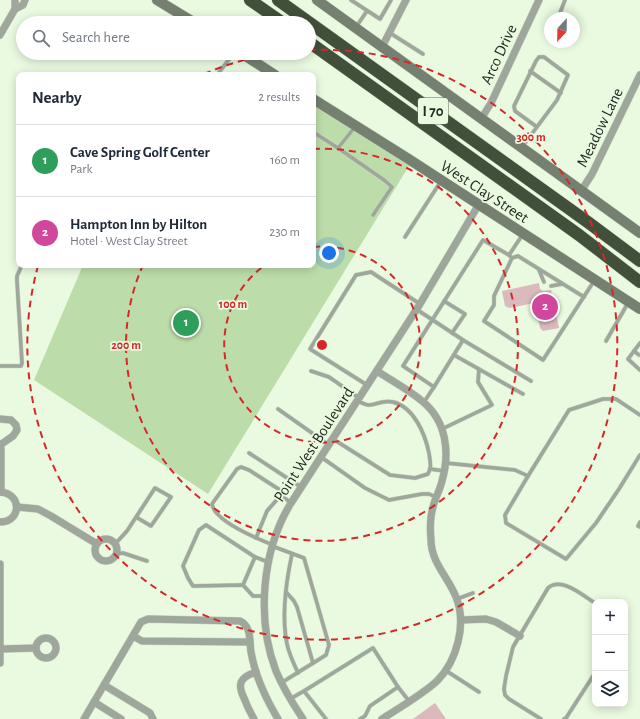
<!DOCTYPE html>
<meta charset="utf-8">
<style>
body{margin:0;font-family:"Alegreya Sans",sans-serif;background:#f6f6f7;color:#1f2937}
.controls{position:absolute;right:12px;bottom:12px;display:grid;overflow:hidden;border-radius:8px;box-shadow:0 2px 10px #0003}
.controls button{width:36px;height:36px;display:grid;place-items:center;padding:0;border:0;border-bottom:1px solid #e0e1e3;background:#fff;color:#1f2937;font:20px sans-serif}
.compass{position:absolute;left:544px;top:12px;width:36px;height:36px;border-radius:50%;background:#fff;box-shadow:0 2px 10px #0003;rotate:202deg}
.you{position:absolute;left:329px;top:253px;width:14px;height:14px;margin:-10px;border:3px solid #fff;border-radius:50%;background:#1a73e8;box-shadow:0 0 0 6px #1a73e833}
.badge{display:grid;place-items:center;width:26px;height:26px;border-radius:50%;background:#a9123e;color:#fff;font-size:13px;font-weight:700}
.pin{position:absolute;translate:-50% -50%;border:2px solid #fff;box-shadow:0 1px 4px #0006}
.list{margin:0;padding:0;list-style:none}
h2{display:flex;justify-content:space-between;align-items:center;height:52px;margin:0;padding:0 16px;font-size:17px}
h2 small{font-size:13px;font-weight:400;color:#747a83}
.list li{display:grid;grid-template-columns:26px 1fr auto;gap:12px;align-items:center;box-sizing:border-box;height:72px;padding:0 16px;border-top:1px solid #e0e1e3}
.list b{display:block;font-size:15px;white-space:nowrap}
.list p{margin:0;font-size:13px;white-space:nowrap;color:#747a83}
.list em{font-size:13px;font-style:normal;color:#747a83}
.icon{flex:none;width:22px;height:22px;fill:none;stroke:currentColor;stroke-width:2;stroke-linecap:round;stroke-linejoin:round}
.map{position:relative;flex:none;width:640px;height:719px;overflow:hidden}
.search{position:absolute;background:#fff;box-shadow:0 2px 10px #0003;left:16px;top:16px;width:300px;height:44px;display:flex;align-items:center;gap:10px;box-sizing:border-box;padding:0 14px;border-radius:22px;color:#747a83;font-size:15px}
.panel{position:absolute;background:#fff;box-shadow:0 2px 10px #0003;left:16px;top:72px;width:300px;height:196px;border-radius:8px}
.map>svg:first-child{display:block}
.green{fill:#bcddaa}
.building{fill:#dababc}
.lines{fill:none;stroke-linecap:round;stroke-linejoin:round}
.lane-casing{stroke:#c6d5be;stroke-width:4.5}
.street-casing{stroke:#c6d5be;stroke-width:8}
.secondary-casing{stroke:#c6d5be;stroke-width:11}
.highway-casing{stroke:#c6d5be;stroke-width:13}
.lane{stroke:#9fa69b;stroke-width:3.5}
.street{stroke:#9fa69b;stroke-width:7}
.secondary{stroke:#768071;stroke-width:10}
.highway{stroke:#424f3a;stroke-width:12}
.ring{fill:none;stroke:#d62828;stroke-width:2;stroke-dasharray:7 5}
.labels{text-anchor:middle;stroke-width:3.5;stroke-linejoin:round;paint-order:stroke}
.shield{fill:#e9fae1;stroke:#5f685b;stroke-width:1}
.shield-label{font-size:15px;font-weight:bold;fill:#242a21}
.street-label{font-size:16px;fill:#242a21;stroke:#e9fae1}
.centre{fill:#d62828;stroke:#e9fae1;stroke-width:2}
.ring-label{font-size:12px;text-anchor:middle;font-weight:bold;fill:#d62828;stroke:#e9fae1;stroke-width:3.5;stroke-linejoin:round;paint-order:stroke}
</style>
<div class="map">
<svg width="640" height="719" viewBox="0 0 640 719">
<rect width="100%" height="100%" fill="#e9fae1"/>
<!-- green -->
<path class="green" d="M313,97L412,161L208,494L34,380L83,265H313Z"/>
<!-- building -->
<g class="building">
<path d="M539,283L540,289L543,291L551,290L559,328L543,331L540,328L535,303L509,308L505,306L502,291Z"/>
<path d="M435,703L446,719H413Z"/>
</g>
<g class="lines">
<!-- lane casing -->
<g class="lane-casing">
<g id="lane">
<path d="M351,0L380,19L391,0"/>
<path d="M558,18L565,0"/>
<path d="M356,27L367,11"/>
<path d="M390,33L423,54"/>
<path d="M530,71L561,93"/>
<path d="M217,75L234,53"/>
<path d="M313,132L338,148L355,127"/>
<path d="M522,147L557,100L568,75L544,57H539L536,61L514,106L515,111L537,127"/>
<path d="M338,148L384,180L392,187L373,215"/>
<path d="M405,237L441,181"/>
<path d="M509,255L512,258L494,296V305L484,321L543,360L594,281"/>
<path d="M512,258L518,256L584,297"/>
<path d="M539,270L544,282"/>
<path d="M551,286L562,284"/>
<path d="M444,301L465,314L452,333"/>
<path d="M416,309L463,340L434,387"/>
<path d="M463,340L531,381"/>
<path d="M606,341L628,303"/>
<path d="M640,343L628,359L640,370"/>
<path d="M634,351L639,355"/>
<path d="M454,355L523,394"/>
<path d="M0,366H21L22,363L17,281V276L22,265"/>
<path d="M311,371L329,377L359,398"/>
<path d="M367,385L310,349L356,275L371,272L420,304"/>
<path d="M424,402L434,387L403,366L483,240L509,255L523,234"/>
<path d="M278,409L329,445"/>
<path d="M442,429L492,405L478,382L479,369"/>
<path d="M333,439L390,475L415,478L428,474C432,467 430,461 429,453C425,434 414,407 393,402C377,398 374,412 357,400"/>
<path d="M249,453L301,487"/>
<path d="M321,457L365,488L389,500L422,494H429L436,497"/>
<path d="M446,463L515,470L528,476L505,515L506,523L566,559L596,523L619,489L640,455"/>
<path d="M430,469L445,471"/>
<path d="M528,476L569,410L603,399H616L640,415"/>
<path d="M640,522L638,526L640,527"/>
<path d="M256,538L267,511L281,495"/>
<path d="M115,544L127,531L155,488L171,497L151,526L136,517"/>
<path d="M273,545C258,539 214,521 212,504L237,469L241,467L249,470L280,490L281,495L291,503"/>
<path d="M272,546L304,558L329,645L326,655L281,683"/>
<path d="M116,554L123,553L147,561"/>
<path d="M292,554C286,582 281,615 287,644C289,654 294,664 298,673"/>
<path d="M243,585L255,557"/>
<path d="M286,592L294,601L297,607L313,663"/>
<path d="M264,596H253L243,585L193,586L188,578L183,566L199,530L206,525L255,557L268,562"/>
<path d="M457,599L473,593"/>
<path d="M445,670L479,692"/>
<path d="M290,699L304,691"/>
<path d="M326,719L304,691L373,648L398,687L409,701"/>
<path d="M360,719L365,716L370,706L398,687"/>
<path d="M541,719L509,699L505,695L504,689L506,676L513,647L548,588C562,576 583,596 595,603"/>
<path d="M564,719L566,718L595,673"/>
</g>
</g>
<!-- street casing -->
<g class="street-casing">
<g id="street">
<path d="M15,9L23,5L25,0"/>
<path d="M0,35L15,9V0"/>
<path d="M382,47L406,0"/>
<path d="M481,119L491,103L539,0"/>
<path d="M581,191L592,174L640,75"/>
<path d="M377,371C392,381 409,390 422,401C447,421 450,453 442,481C440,490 435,498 433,507C430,517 430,529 431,540C431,562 448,577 456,597C467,624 457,661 437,681C423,694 399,708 382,719"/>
<path d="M0,419L11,420L16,425L17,430L13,436L0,445"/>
<path d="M0,444L1,449V492"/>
<path d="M0,492C22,493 22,522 0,522"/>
<path d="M17,507L38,509L51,516L97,544"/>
<circle cx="106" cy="550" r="11"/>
<path d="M0,564V663"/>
<path d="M461,620L486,619L496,622L520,636"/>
<path d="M133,636L142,641L250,642"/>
<circle cx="46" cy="648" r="10"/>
<path d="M0,649L36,648"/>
<path d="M104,685L150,713L153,719"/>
<path d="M94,702L121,719"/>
<path d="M84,719L141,622L148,619L240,621C252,627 249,640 251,652C255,675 266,699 278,719"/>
<path d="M254,719C250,712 247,706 244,698C237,684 240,677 256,672"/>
<path d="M303,719C293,704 283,688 276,671C256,619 262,550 291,503L420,304L479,204"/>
</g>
</g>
<!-- secondary casing -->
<g class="secondary-casing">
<g id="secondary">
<path d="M157,0L195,23"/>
<path d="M317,0L640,233"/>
<path d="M241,53L275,75"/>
<path d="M313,99L407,158L640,309"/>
</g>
</g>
<!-- highway casing -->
<g class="highway-casing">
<g id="highway">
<path d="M250,0L283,23"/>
<path d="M278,0L589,223L640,261"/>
<path d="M309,42L579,235L640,282"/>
</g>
</g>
<!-- lane -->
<use href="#lane" class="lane"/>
<!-- street -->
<use href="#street" class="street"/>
<!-- secondary -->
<use href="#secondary" class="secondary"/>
<!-- highway -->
<use href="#highway" class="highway"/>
</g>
<!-- distance rings -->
<g class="ring">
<path d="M313 247A98 98 0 1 1 265 265"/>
<path d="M313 149A196 196 0 1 1 143 265"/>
<path d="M204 74A295 295 0 0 1 278 53M309 50A295 295 0 1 1 38 266"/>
</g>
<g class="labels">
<!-- shield labels -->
<rect class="shield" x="418" y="98" width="30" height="26" rx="3"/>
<g class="shield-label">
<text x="433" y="116">I 70</text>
</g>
<!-- street labels -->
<g class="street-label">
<text transform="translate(498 54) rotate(-65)" y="6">Arco Drive</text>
<text transform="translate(599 127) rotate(-64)" y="6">Meadow Lane</text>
<text transform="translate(485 191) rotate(33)" y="6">West Clay Street</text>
<text transform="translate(313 444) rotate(-57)" y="6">Point West Boulevard</text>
</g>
</g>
<circle cx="322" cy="345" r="6" class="centre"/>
<g class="ring-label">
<text x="531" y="141">300 m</text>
<text x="233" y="308">100 m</text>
<text x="126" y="349">200 m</text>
</g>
</svg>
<div class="controls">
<button>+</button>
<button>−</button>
<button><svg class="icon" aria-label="layers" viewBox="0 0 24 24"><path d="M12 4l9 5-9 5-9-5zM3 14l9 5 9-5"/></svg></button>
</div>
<svg class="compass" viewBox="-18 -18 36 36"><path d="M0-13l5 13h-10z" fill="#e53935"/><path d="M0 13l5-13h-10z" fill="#747a83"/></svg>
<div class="you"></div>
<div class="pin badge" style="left:186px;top:323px;background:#2e9e5b">1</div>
<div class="pin badge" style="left:545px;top:307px;background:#d1479c">2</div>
<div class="search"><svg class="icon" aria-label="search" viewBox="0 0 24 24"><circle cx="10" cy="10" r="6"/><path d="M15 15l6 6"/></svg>Search here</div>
<section class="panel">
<h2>Nearby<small>2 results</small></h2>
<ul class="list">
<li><span class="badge" style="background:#2e9e5b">1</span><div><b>Cave Spring Golf Center</b><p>Park</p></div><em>160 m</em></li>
<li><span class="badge" style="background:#d1479c">2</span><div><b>Hampton Inn by Hilton</b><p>Hotel · West Clay Street</p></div><em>230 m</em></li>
</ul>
</section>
</div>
